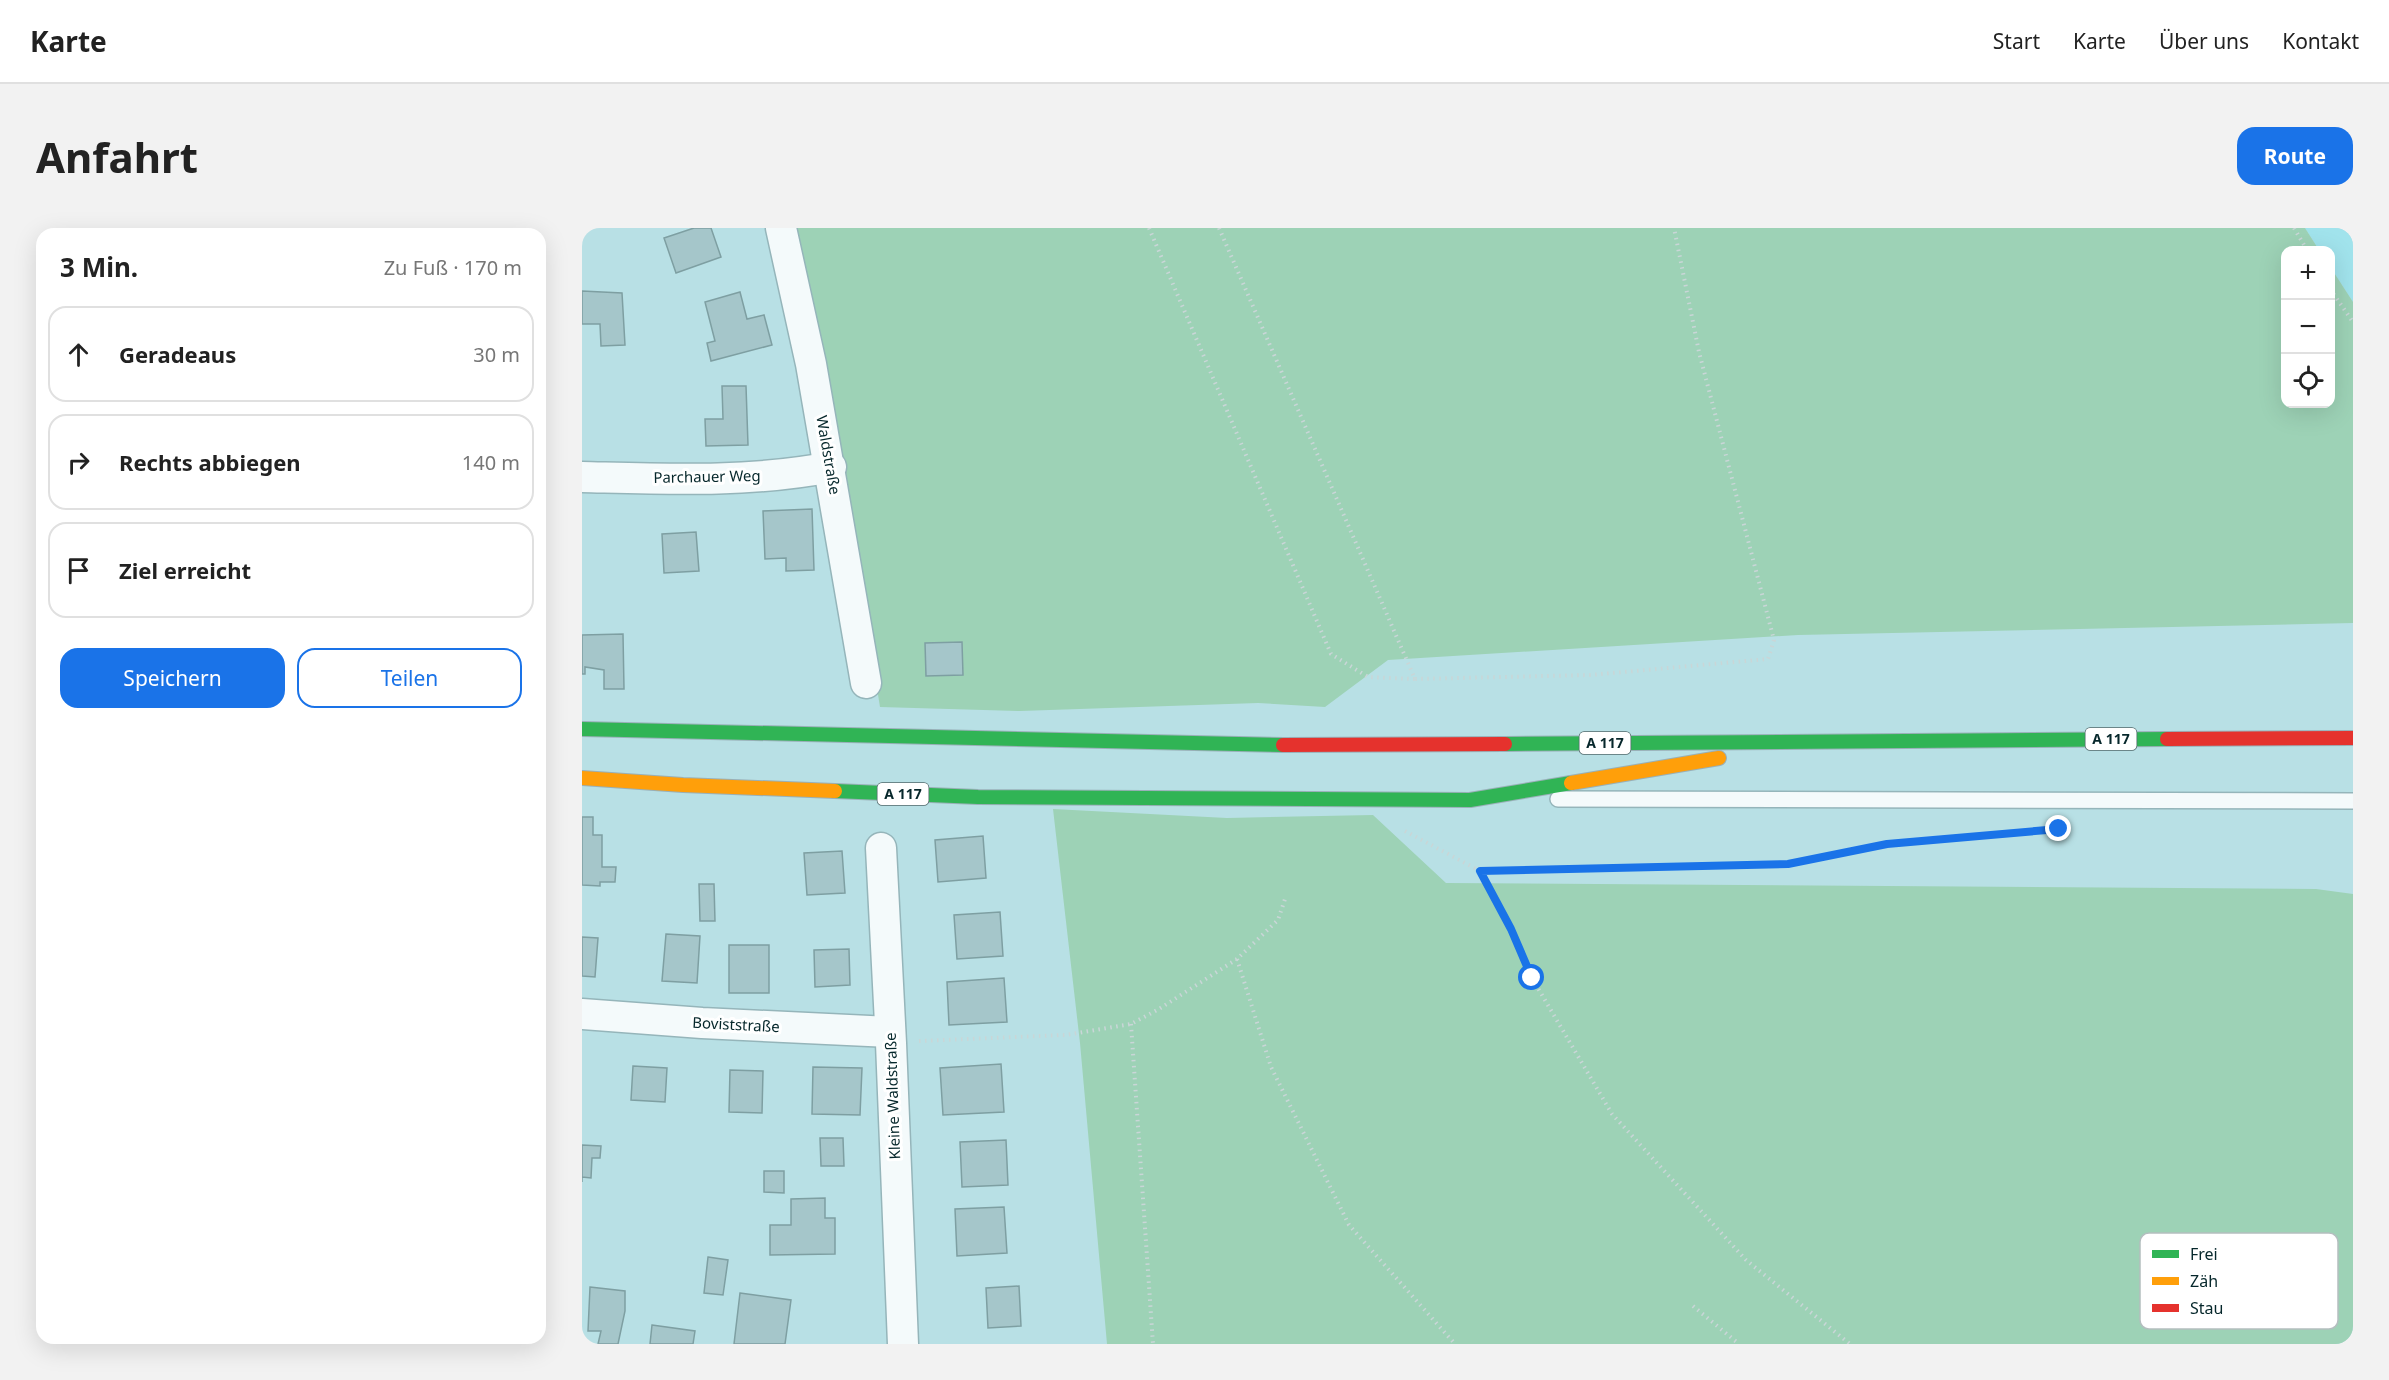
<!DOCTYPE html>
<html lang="de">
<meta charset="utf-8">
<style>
body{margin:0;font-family:"Noto Sans",sans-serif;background:#f2f2f2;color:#222}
.controls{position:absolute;right:18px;top:18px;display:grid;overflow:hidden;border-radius:12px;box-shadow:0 6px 24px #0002}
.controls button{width:54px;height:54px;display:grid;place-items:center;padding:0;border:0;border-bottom:2px solid #e0e0e0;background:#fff;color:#222;font:30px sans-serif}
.stop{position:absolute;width:18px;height:18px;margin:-14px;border:4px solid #1a73e8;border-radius:50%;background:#fff}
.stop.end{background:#1a73e8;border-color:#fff;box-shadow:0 2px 6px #0008}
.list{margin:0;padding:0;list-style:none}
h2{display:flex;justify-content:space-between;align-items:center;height:78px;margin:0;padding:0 24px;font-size:26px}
h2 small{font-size:20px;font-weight:400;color:#767676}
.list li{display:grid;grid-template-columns:39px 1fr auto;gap:18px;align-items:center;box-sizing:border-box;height:96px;margin:0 12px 12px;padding:0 12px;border:2px solid #e0e0e0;border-radius:18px}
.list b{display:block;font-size:22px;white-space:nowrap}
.list em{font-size:20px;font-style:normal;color:#767676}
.actions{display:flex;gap:12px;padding:18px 24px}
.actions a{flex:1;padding:14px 0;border:2px solid #1a73e8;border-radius:18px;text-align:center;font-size:21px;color:#1a73e8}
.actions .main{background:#1a73e8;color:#fff}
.icon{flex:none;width:33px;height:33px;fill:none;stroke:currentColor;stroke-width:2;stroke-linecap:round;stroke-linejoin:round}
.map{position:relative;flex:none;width:1771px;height:1116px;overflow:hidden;border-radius:18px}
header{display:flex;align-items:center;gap:36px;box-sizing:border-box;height:84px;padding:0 30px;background:#fff;border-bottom:2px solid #e0e0e0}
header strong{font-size:28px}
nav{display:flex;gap:33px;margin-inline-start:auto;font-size:21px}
.intro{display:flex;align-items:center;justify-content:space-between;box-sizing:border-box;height:144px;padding:0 36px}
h1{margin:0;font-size:42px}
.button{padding:15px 27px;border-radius:18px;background:#1a73e8;color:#fff;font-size:21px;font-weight:700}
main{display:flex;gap:36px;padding:0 36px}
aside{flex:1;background:#fff;border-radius:18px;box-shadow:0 6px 24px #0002}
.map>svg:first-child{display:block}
.built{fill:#a1e3ec}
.green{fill:#9dd2b6}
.building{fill:#a5c6ca;stroke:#7e9fa2;stroke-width:1.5}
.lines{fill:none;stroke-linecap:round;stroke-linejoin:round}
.lane-casing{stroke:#95b5ba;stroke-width:18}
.street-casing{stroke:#95b5ba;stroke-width:33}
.fast-casing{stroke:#99b0b8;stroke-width:16}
.slow-casing{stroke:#99b0b8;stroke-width:16}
.jam-casing{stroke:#99b0b8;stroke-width:16}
.path{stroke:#c9d6d7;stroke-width:4;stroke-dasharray:1.5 4.5;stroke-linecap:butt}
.lane{stroke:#f4fafb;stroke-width:15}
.street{stroke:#f4fafb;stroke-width:30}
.fast{stroke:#30b455;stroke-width:14}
.slow{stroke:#ff9f0a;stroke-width:14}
.jam{stroke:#e5322d;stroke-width:14}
.route{stroke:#1a73e8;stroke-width:8}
.labels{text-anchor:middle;stroke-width:6;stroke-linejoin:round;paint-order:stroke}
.shield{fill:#fff;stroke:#51686b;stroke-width:1.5}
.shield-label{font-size:14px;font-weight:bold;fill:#06272b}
.street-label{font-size:15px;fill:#06272b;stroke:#fff}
.key{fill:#fff;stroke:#b4bebf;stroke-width:1.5}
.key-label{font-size:16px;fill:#06272b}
</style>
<header>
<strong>Karte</strong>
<nav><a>Start</a><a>Karte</a><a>Über uns</a><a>Kontakt</a></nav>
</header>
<div class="intro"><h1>Anfahrt</h1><a class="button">Route</a></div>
<main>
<aside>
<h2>3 Min.<small>Zu Fuß · 170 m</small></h2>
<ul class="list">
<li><svg class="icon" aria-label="ahead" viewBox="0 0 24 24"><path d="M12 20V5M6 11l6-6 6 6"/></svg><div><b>Geradeaus</b></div><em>30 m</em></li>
<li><svg class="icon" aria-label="right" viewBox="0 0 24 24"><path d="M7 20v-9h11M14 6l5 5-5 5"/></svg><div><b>Rechts abbiegen</b></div><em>140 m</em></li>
<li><svg class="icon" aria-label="arrive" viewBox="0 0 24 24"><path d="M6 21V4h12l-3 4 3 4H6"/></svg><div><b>Ziel erreicht</b></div></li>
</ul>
<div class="actions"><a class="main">Speichern</a><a>Teilen</a></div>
</aside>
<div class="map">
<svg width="1771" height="1116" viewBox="0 0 1771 1116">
<rect width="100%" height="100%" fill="#b8e0e5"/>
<!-- built -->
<path class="built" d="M1723,0H1771V74L1749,40L1748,22H1737Z"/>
<!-- green -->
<g class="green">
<path d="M205,0H1723L1737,22H1704V176H1748L1749,40L1771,74V395L1216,407L806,432L743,479L676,475L438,483L298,479L251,188Z"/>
<path d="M471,581L645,590L791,587L864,655L1734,661L1771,666V1116H525L498,815Z"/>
</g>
<!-- building -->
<g class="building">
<path d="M112,0H129L139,29L94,45L82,10Z"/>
<path d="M0,63L40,65L43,117L19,118L18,96H0Z"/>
<path d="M158,64L165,91L182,87L190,117L129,133L125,115L133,113L123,74Z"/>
<path d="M140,158H164L166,217L124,218L123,191H141Z"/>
<path d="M230,281L232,342L204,343V330L183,331L181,283Z"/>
<path d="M114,304L117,343L82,345L80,306Z"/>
<path d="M41,406L42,461H22V442L3,439V446H0V407Z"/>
<path d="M380,414L381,447L344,448L343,415Z"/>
<path d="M0,589H11V607H20V639H34L33,654H18V658L0,657Z"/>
<path d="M401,608L404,650L356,654L353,612Z"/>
<path d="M260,623L263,665L225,667L222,625Z"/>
<path d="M117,656H132L133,693H118Z"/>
<path d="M418,684L421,728L375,731L372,687Z"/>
<path d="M84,706L118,708L115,755L80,753Z"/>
<path d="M0,709L16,710L13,749L0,748Z"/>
<rect x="147" y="717" width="40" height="48"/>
<path d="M267,721L268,757L233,759L232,722Z"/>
<path d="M422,750L425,794L367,797L365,754Z"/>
<path d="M419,836L422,884L361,887L358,840Z"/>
<path d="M51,838L85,840L83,874L49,872Z"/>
<path d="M231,839L280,840L278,887L230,886Z"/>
<path d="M148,842L181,843L180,885L147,884Z"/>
<path d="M238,910H261L262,938H239Z"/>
<path d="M424,912L426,957L380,959L378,914Z"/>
<path d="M0,917L19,918L18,930H10L9,950L0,949V954Z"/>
<path d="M182,943H202V965L182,964Z"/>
<path d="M243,970V990H253V1026L188,1027V997H209V971Z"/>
<path d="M422,979L425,1025L375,1028L373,981Z"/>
<path d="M126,1029L146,1032L141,1067L122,1065Z"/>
<path d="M437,1058L439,1098L406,1100L404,1060Z"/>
<path d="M8,1059L43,1063V1083L36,1116H16L19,1103H6Z"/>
<path d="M158,1065L209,1072L203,1116H152Z"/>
<path d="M70,1097L113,1103L111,1116H68Z"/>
</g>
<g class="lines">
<!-- lane casing -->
<g class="lane-casing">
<path id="lane" d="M976,571L1771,573"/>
</g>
<!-- street casing -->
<g class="street-casing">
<g id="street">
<path d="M199,0L229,136L284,455"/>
<path d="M0,249C83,251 167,255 249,239"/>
<path d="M299,620L309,815L321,1116"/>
<path d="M0,786L120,795L308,804"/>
</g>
</g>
<!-- fast casing -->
<g class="fast-casing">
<g id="fast">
<path d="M0,501L701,517"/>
<path d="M923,516L1585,511"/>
<path d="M253,563L396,569L888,572L989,555"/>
</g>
</g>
<!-- slow casing -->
<g class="slow-casing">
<g id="slow">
<path d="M0,550L101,557L253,563"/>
<path d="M989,555L1137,530"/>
</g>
</g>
<!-- jam casing -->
<g class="jam-casing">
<g id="jam">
<path d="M1585,511L1771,510"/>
<path d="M701,517L923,516"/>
</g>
</g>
<!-- path -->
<g class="path">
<path d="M567,0L749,426L786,449L833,451"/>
<path d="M637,0L833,451L1008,447L1186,431L1192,412L1117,124L1092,0"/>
<path d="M1712,0L1725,22"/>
<path d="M1748,61L1771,94"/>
<path d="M823,603L898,643L1206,636L1305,616L1477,601V595"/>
<path d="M898,643L929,701L950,750L1030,886L1164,1032L1268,1116"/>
<path d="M655,731L689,839L767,997L873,1116"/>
<path d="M549,796L571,1116"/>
<path d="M337,813L484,807L549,796L577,781L655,731L696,692L703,671"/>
<path d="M1111,1078L1157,1116"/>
</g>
<!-- lane -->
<use href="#lane" class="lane"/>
<!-- street -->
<use href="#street" class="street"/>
<!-- fast -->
<use href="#fast" class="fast"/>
<!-- slow -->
<use href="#slow" class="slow"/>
<!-- jam -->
<use href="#jam" class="jam"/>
</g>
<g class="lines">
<!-- route -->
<path class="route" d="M950,750L929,701L898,643L1206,636L1305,616L1477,601"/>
</g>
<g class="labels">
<!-- shield labels -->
<g class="shield">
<rect x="1503.5" y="500" width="51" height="22" rx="4.5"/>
<rect x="997.5" y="504" width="51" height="22" rx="4.5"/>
<rect x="295.5" y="555" width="51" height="22" rx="4.5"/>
</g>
<g class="shield-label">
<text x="1529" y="516">A 117</text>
<text x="1023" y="520">A 117</text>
<text x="321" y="571">A 117</text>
</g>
<!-- street labels -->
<g class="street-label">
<text transform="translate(246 227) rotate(80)" y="5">Waldstraße</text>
<text transform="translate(125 249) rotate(-1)" y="5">Parchauer Weg</text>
<text transform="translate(154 797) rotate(3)" y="5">Boviststraße</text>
<text transform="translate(311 868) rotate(-92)" y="5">Kleine Waldstraße</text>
</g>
</g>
<!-- legend -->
<rect x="1558" y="1005" width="198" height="96" rx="9" class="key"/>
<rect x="1570" y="1022" width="27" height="8" fill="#30b455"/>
<rect x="1570" y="1049" width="27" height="8" fill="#ff9f0a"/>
<rect x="1570" y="1076" width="27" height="8" fill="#e5322d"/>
<g class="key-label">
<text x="1608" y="1032">Frei</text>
<text x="1608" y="1059">Zäh</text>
<text x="1608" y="1086">Stau</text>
</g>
</svg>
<div class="controls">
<button>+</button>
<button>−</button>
<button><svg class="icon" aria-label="locate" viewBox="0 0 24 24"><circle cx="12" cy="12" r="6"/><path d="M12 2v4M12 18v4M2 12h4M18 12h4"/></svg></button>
</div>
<div class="stop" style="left:950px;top:750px"></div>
<div class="stop end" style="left:1477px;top:601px"></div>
</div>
</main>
